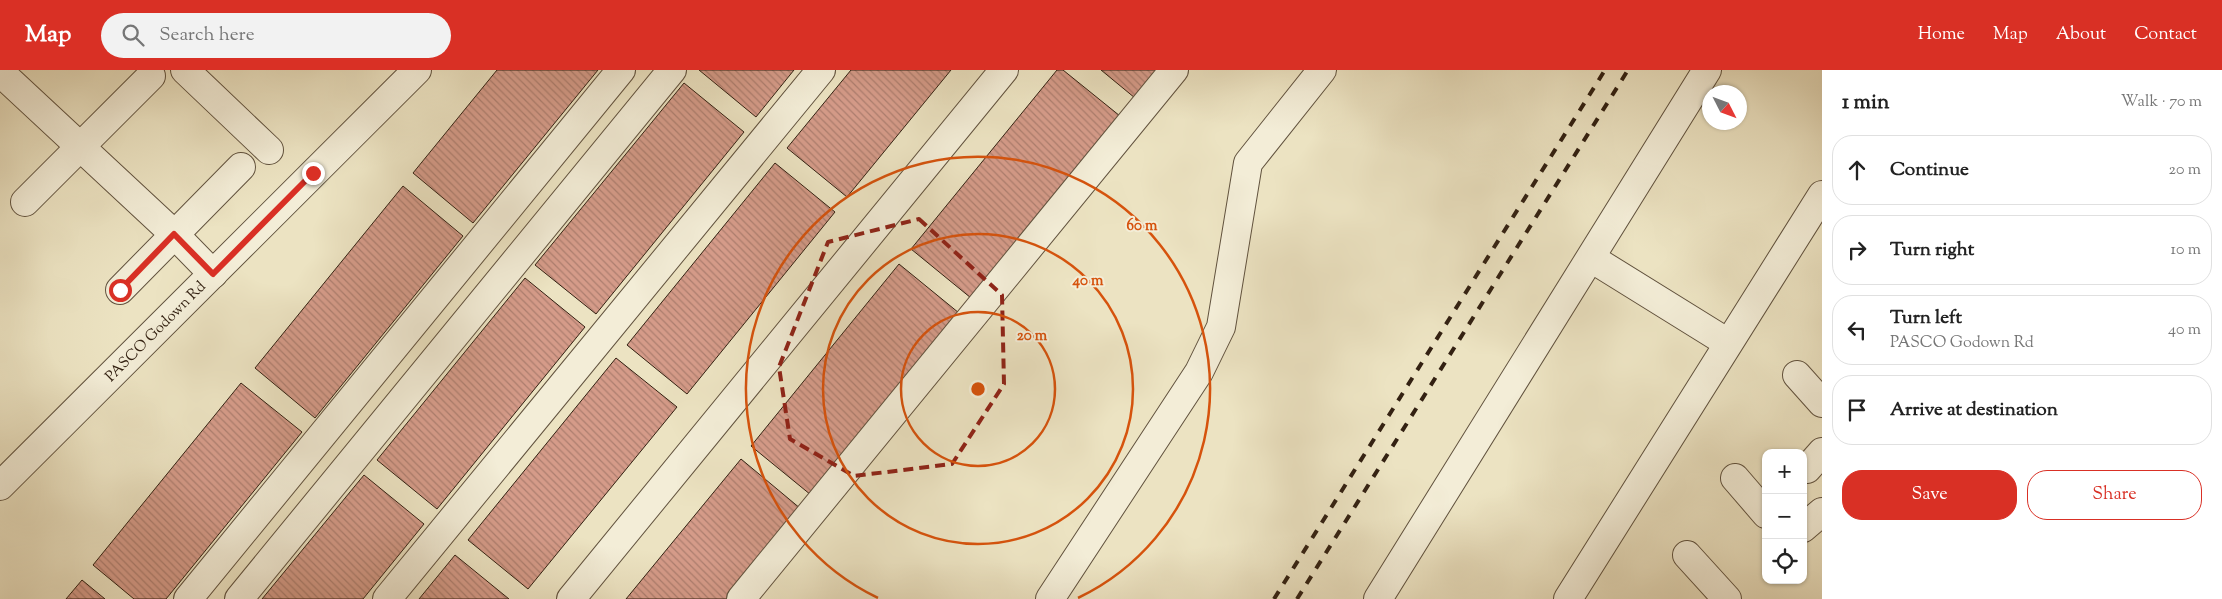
<!DOCTYPE html>
<meta charset="utf-8">
<style>
body{margin:0;font-family:"Sorts Mill Goudy",serif;background:#f2f2f2;color:#222}
.controls{position:absolute;right:15px;bottom:15px;display:grid;overflow:hidden;border-radius:10px;box-shadow:0 1px 4px #0004}
.controls button{width:45px;height:45px;display:grid;place-items:center;padding:0;border:0;border-bottom:1px solid #e0e0e0;background:#fff;color:#222;font:25px sans-serif}
.compass{position:absolute;left:1702px;top:15px;width:45px;height:45px;border-radius:50%;background:#fff;box-shadow:0 1px 4px #0004;rotate:132deg}
.stop{position:absolute;width:15px;height:15px;margin:-11px;border:4px solid #d93025;border-radius:50%;background:#fff}
.stop.end{background:#d93025;border-color:#fff;box-shadow:0 1px 5px #0008}
.list{margin:0;padding:0;list-style:none}
h2{display:flex;justify-content:space-between;align-items:center;height:65px;margin:0;padding:0 20px;font-size:21px}
h2 small{font-size:16px;font-weight:400;color:#767676}
.list li{display:grid;grid-template-columns:32px 1fr auto;gap:15px;align-items:center;box-sizing:border-box;height:70px;margin:0 10px 10px;padding:0 10px;border:1px solid #e0e0e0;border-radius:20px}
.list b{display:block;font-size:19px;white-space:nowrap}
.list p{margin:0;font-size:16px;white-space:nowrap;color:#767676}
.list em{font-size:16px;font-style:normal;color:#767676}
.actions{display:flex;gap:10px;padding:15px 20px}
.actions a{flex:1;padding:11px 0;border:1px solid #d93025;border-radius:20px;text-align:center;font-size:18px;color:#d93025}
.actions .main{background:#d93025;color:#fff}
.icon{flex:none;width:28px;height:28px;fill:none;stroke:currentColor;stroke-width:2;stroke-linecap:round;stroke-linejoin:round}
.map{position:relative;flex:none;width:1822px;height:529px;overflow:hidden}
header{display:flex;align-items:center;gap:30px;box-sizing:border-box;height:70px;padding:0 25px;background:#d93025;color:#fff}
header strong{font-size:24px}
nav{display:flex;gap:28px;margin-inline-start:auto;font-size:18px}
.search{width:350px;height:45px;background:#f2f2f2;display:flex;align-items:center;gap:12px;box-sizing:border-box;padding:0 18px;border-radius:28px;color:#767676;font-size:19px}
main{display:flex}
aside{flex:1;background:#fff}
.map>svg:first-child{display:block}
.building{fill:url(#building-back-hatch);stroke:#332112}
.lines{fill:none;stroke-linecap:round;stroke-linejoin:round}
.minor-casing{stroke:#61523e;stroke-width:30}
.minor{stroke:#f3edd7;stroke-width:28}
.rail{stroke:#332112;stroke-width:4;stroke-dasharray:9 9;stroke-linecap:butt}
.route{stroke:#d93025;stroke-width:6}
.marked{fill:none;stroke:#8f2418;stroke-width:4;stroke-dasharray:10 6;stroke-linejoin:round}
.ring{fill:none;stroke:#d6530d;stroke-width:2.5}
.labels{text-anchor:middle;stroke-width:4;stroke-linejoin:round;paint-order:stroke}
.street-label{font-size:15px;fill:#332112;stroke:#f3edd7}
.centre{fill:#d6530d;stroke:#f3edd7;stroke-width:2.5}
.ring-label{font-size:15px;text-anchor:middle;font-weight:bold;fill:#d6530d;stroke:#f3edd7;stroke-width:4;stroke-linejoin:round;paint-order:stroke}
</style>
<header>
<strong>Map</strong>
<div class="search"><svg class="icon" aria-label="search" viewBox="0 0 24 24"><circle cx="10" cy="10" r="6"/><path d="M15 15l6 6"/></svg>Search here</div>
<nav><a>Home</a><a>Map</a><a>About</a><a>Contact</a></nav>
</header>
<main>
<div class="map">
<svg width="1822" height="529" viewBox="0 0 1822 529">
<defs>
<pattern id="building-back-hatch" width="6" height="6" patternUnits="userSpaceOnUse" patternTransform="scale(1.25)"><rect width="6" height="6" fill="#d59b89"/><path d="M-1 5l2 2M0 0l6 6M5-1l2 2" fill="none" stroke="#ad7e6f"/></pattern>
</defs>
<rect width="100%" height="100%" fill="#ece3c2"/>
<filter id="stains"><feTurbulence type="fractalNoise" baseFrequency=".004" numOctaves="4"/><feColorMatrix values="0 0 0 0 .2 0 0 0 0 .09 0 0 0 0 .02 0 0 0 .5 -.17"/></filter>
<radialGradient id="worn" r=".72"><stop offset=".6" stop-color="#630" stop-opacity="0"/><stop offset="1" stop-color="#630" stop-opacity=".3"/></radialGradient>
<!-- building -->
<g class="building">
<path d="M497,0H598L473,153L413,103Z"/>
<path d="M699,0H794L756,47Z"/>
<path d="M851,0H951L847,127L787,78Z"/>
<path d="M1057,0H1063L1120,46L971,228L911,179Z"/>
<path d="M1101,0H1158L1135,28Z"/>
<path d="M684,13L744,62L596,244L535,195Z"/>
<path d="M775,93L835,142L687,324L627,275Z"/>
<path d="M403,116L463,166L315,348L255,298Z"/>
<path d="M899,194L959,243L811,425L751,376Z"/>
<path d="M525,208L585,257L437,439L377,390Z"/>
<path d="M616,288L677,337L528,519L468,470Z"/>
<path d="M241,313L302,362L166,529H134L93,495Z"/>
<path d="M741,389L801,439L727,529H626Z"/>
<path d="M364,405L424,454L363,529H262Z"/>
<path d="M455,485L509,529H419Z"/>
<path d="M82,510L105,529H66Z"/>
</g>
<g class="lines">
<!-- minor casing -->
<g class="minor-casing">
<g id="minor">
<path d="M185,0L269,80"/>
<path d="M0,2L174,164L213,204"/>
<path d="M25,132L151,6"/>
<path d="M1591,188L1728,273"/>
<path d="M120,220L241,97"/>
<path d="M1797,305L1822,333"/>
<path d="M1807,399L1822,382"/>
<path d="M1735,408L1766,444"/>
<path d="M0,416L417,0"/>
<path d="M1803,458L1822,442"/>
<path d="M1687,485L1727,529"/>
<path d="M188,529L621,0"/>
<path d="M239,529L672,0"/>
<path d="M387,529L821,0"/>
<path d="M571,529L1004,0"/>
<path d="M741,529L1174,0"/>
<path d="M1050,529L1199,302L1221,257L1248,93L1322,0"/>
<path d="M1378,529L1707,0"/>
<path d="M1568,529L1822,125"/>
</g>
</g>
<!-- minor -->
<use href="#minor" class="minor"/>
<!-- rail -->
<g class="rail">
<path d="M1274,529L1605,0"/>
<path d="M1297,529L1628,0"/>
</g>
</g>
<g class="lines">
<!-- route -->
<path class="route" d="M120,220L174,164L213,204L313,103"/>
</g>
<!-- marked area -->
<path class="marked" d="M919,149L1002,225L1004,314L952,394L854,406L790,369L779,297L828,172Z"/>
<!-- distance rings -->
<g class="ring">
<circle cx="978" cy="319" r="77"/>
<circle cx="978" cy="319" r="155"/>
<path d="M878 528A232 232 0 1 1 1078 528"/>
</g>
<g class="labels">
<!-- street labels -->
<g class="street-label">
<text transform="translate(155 261) rotate(-45)" y="5">PASCO Godown Rd</text>
</g>
</g>
<circle cx="978" cy="319" r="8" class="centre"/>
<g class="ring-label">
<text x="1142" y="160">60 m</text>
<text x="1088" y="215">40 m</text>
<text x="1032" y="270">20 m</text>
</g>
<rect width="100%" height="100%" filter="url(#stains)"/>
<rect width="100%" height="100%" fill="url(#worn)"/>
</svg>
<div class="controls">
<button>+</button>
<button>−</button>
<button><svg class="icon" aria-label="locate" viewBox="0 0 24 24"><circle cx="12" cy="12" r="6"/><path d="M12 2v4M12 18v4M2 12h4M18 12h4"/></svg></button>
</div>
<svg class="compass" viewBox="-18 -18 36 36"><path d="M0-13l5 13h-10z" fill="#e53935"/><path d="M0 13l5-13h-10z" fill="#767676"/></svg>
<div class="stop" style="left:120px;top:220px"></div>
<div class="stop end" style="left:313px;top:103px"></div>
</div>
<aside>
<h2>1 min<small>Walk · 70 m</small></h2>
<ul class="list">
<li><svg class="icon" aria-label="ahead" viewBox="0 0 24 24"><path d="M12 20V5M6 11l6-6 6 6"/></svg><div><b>Continue</b></div><em>20 m</em></li>
<li><svg class="icon" aria-label="right" viewBox="0 0 24 24"><path d="M7 20v-9h11M14 6l5 5-5 5"/></svg><div><b>Turn right</b></div><em>10 m</em></li>
<li><svg class="icon" aria-label="left" viewBox="0 0 24 24"><path d="M17 20v-9H6M10 6l-5 5 5 5"/></svg><div><b>Turn left</b><p>PASCO Godown Rd</p></div><em>40 m</em></li>
<li><svg class="icon" aria-label="arrive" viewBox="0 0 24 24"><path d="M6 21V4h12l-3 4 3 4H6"/></svg><div><b>Arrive at destination</b></div></li>
</ul>
<div class="actions"><a class="main">Save</a><a>Share</a></div>
</aside>
</main>
